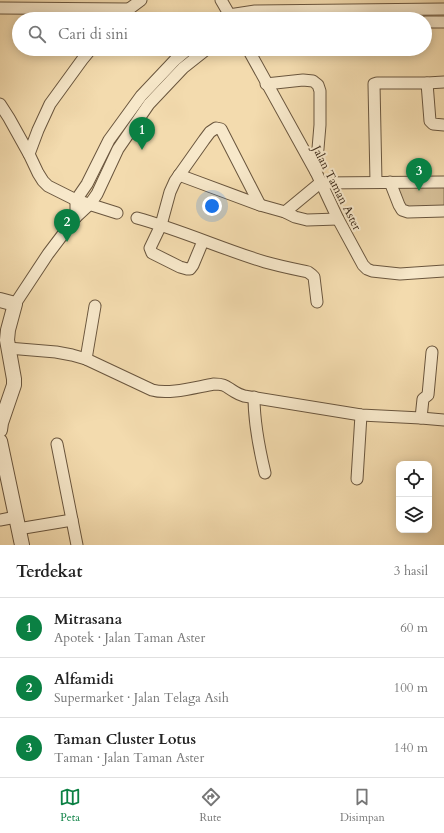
<!DOCTYPE html>
<html lang="id">
<meta charset="utf-8">
<style>
body{margin:0;font-family:Cardo,serif;background:#f2f2f2;color:#222}
.controls{position:absolute;right:12px;bottom:12px;display:grid;overflow:hidden;border-radius:8px;box-shadow:0 2px 10px #0003}
.controls button{width:36px;height:36px;display:grid;place-items:center;padding:0;border:0;border-bottom:1px solid #e0e0e0;background:#fff;color:#222;font:20px sans-serif}
.you{position:absolute;left:212px;top:206px;width:14px;height:14px;margin:-10px;border:3px solid #fff;border-radius:50%;background:#1a73e8;box-shadow:0 0 0 6px #1a73e833}
.badge{display:grid;place-items:center;width:26px;height:26px;border-radius:50%;background:#0b8043;color:#fff;font-size:13px;font-weight:700}
.pin{position:absolute;translate:-50% -33px;filter:drop-shadow(0 1px 2px #0008)}
.pin::after{content:'';position:absolute;top:21px;width:14px;height:12px;background:inherit;clip-path:polygon(0 0,100% 0,50% 100%)}
.list{margin:0;padding:0;list-style:none}
h2{display:flex;justify-content:space-between;align-items:center;height:52px;margin:0;padding:0 16px;font-size:17px}
h2 small{font-size:13px;font-weight:400;color:#767676}
.list li{display:grid;grid-template-columns:26px 1fr auto;gap:12px;align-items:center;box-sizing:border-box;height:60px;padding:0 16px;border-top:1px solid #e0e0e0}
.list b{display:block;font-size:15px;white-space:nowrap}
.list p{margin:0;font-size:13px;white-space:nowrap;color:#767676}
.list em{font-size:13px;font-style:normal;color:#767676}
.icon{flex:none;width:22px;height:22px;fill:none;stroke:currentColor;stroke-width:2;stroke-linecap:round;stroke-linejoin:round}
.map{position:relative;flex:none;width:444px;height:545px;overflow:hidden}
.search{position:absolute;background:#fff;box-shadow:0 2px 10px #0003;left:12px;right:12px;top:12px;height:44px;display:flex;align-items:center;gap:10px;box-sizing:border-box;padding:0 14px;border-radius:22px;color:#767676;font-size:15px}
.sheet{height:232px;background:#fff}
nav{display:flex;justify-content:space-around;align-items:center;box-sizing:border-box;height:56px;border-top:1px solid #e0e0e0;background:#fff;font-size:11px;color:#767676}
nav a{display:grid;justify-items:center;gap:2px}
nav .on{color:#0b8043}
.map>svg:first-child{display:block}
.green{fill:#d4bd95;stroke:#887457}
.lines{fill:none;stroke-linecap:round;stroke-linejoin:round}
.minor-casing{stroke:#6a563e;stroke-width:13}
.tertiary-casing{stroke:#6a563e;stroke-width:16}
.minor{stroke:#f7e8ca;stroke-width:11}
.tertiary{stroke:#f7e8ca;stroke-width:14}
.labels{text-anchor:middle;stroke-width:4;stroke-linejoin:round;paint-order:stroke}
.street-label{font-size:12px;fill:#3d2a19;stroke:#f7e8ca}
</style>
<div class="map">
<svg width="444" height="545" viewBox="0 0 444 545">
<rect width="100%" height="100%" fill="#f3dbae"/>
<filter id="stains"><feTurbulence type="fractalNoise" baseFrequency=".005" numOctaves="4"/><feColorMatrix values="0 0 0 0 .2 0 0 0 0 .09 0 0 0 0 .02 0 0 0 .5 -.17"/></filter>
<radialGradient id="worn" r=".72"><stop offset=".6" stop-color="#630" stop-opacity="0"/><stop offset="1" stop-color="#630" stop-opacity=".3"/></radialGradient>
<!-- green -->
<path class="green" d="M392,184H444V209H404Z"/>
<g class="lines">
<!-- minor casing -->
<g class="minor-casing">
<g id="minor">
<path d="M221,0L232,19"/>
<path d="M0,8L129,9"/>
<path d="M119,19L129,9L141,0"/>
<path d="M224,19L229,15L255,11L444,9"/>
<path d="M425,22H444"/>
<path d="M248,49L316,172L338,219L363,265L367,269L372,271L400,274L444,271"/>
<path d="M427,83L430,121L433,124L444,125"/>
<path d="M266,84L303,80L313,81L318,85L320,91V125L316,172"/>
<path d="M0,104L9,118L29,154L38,173L43,181L48,186L76,200L117,213"/>
<path d="M29,154L38,130L50,104L82,60L91,49"/>
<path d="M179,175L260,205L285,212L295,217L307,220L338,219"/>
<path d="M376,182L374,84L377,83H427L444,82"/>
<path d="M390,182L399,205L402,210L408,212L444,211"/>
<path d="M285,212L320,183L444,182"/>
<path d="M76,217V200L87,184L109,140L141,96L175,60L188,49"/>
<path d="M137,218C181,230 222,249 265,262C279,266 294,269 308,272L312,275L314,277L317,302"/>
<path d="M203,241L193,265L190,269H187L180,267L152,253L150,248L161,225L170,192L175,181L204,140L210,132L216,128L221,129L260,205"/>
<path d="M15,304L48,254L76,217L90,204L97,194L118,149L149,104L183,68L207,49"/>
<path d="M8,348L56,352L72,355L86,359L152,390C169,395 196,387 214,384C226,384 226,387 235,392C238,394 241,395 244,396L361,415L421,418L444,420"/>
<path d="M86,359L95,306"/>
<path d="M254,397C254,423 259,448 265,473"/>
<path d="M421,418L423,399L428,395L432,352"/>
<path d="M57,444L77,545"/>
<path d="M357,479L361,415"/>
<path d="M0,520L16,517"/>
<path d="M18,529L72,520"/>
</g>
</g>
<!-- tertiary casing -->
<g class="tertiary-casing">
<g id="tertiary">
<path d="M0,300L15,304L8,330L7,340L14,379V385L1,423L0,430"/>
<path d="M0,441L22,545"/>
</g>
</g>
<!-- minor -->
<use href="#minor" class="minor"/>
<!-- tertiary -->
<use href="#tertiary" class="tertiary"/>
</g>
<g class="labels">
<!-- street labels -->
<g class="street-label">
<text transform="translate(337 188) rotate(63)" y="4">Jalan Taman Aster</text>
</g>
</g>
<rect width="100%" height="100%" filter="url(#stains)"/>
<rect width="100%" height="100%" fill="url(#worn)"/>
</svg>
<div class="controls">
<button><svg class="icon" aria-label="locate" viewBox="0 0 24 24"><circle cx="12" cy="12" r="6"/><path d="M12 2v4M12 18v4M2 12h4M18 12h4"/></svg></button>
<button><svg class="icon" aria-label="layers" viewBox="0 0 24 24"><path d="M12 4l9 5-9 5-9-5zM3 14l9 5 9-5"/></svg></button>
</div>
<div class="you"></div>
<div class="pin badge" style="left:142px;top:150px">1</div>
<div class="pin badge" style="left:67px;top:242px">2</div>
<div class="pin badge" style="left:419px;top:191px">3</div>
<div class="search"><svg class="icon" aria-label="search" viewBox="0 0 24 24"><circle cx="10" cy="10" r="6"/><path d="M15 15l6 6"/></svg>Cari di sini</div>
</div>
<section class="sheet">
<h2>Terdekat<small>3 hasil</small></h2>
<ul class="list">
<li><span class="badge">1</span><div><b>Mitrasana</b><p>Apotek · Jalan Taman Aster</p></div><em>60 m</em></li>
<li><span class="badge">2</span><div><b>Alfamidi</b><p>Supermarket · Jalan Telaga Asih</p></div><em>100 m</em></li>
<li><span class="badge">3</span><div><b>Taman Cluster Lotus</b><p>Taman · Jalan Taman Aster</p></div><em>140 m</em></li>
</ul>
</section>
<nav>
<a class="on"><svg class="icon" aria-label="map" viewBox="0 0 24 24"><path d="M3 6l6-2 6 2 6-2v14l-6 2-6-2-6 2zM9 4v14M15 6v14"/></svg>Peta</a>
<a><svg class="icon" aria-label="directions" viewBox="0 0 24 24"><path d="M12 3l9 9-9 9-9-9zM9 14v-3h6M13 9l2 2-2 2"/></svg>Rute</a>
<a><svg class="icon" aria-label="saved" viewBox="0 0 24 24"><path d="M7 4h10v16l-5-4-5 4z"/></svg>Disimpan</a>
</nav>
